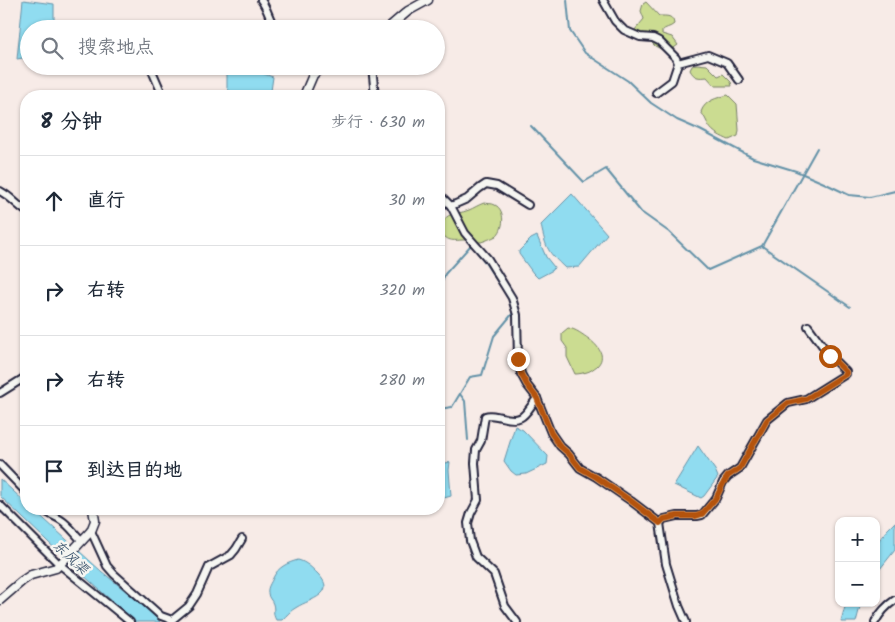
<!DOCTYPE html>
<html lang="zh">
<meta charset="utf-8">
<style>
body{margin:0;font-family:Kalam,"LXGW WenKai TC",sans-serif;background:#f6f6f7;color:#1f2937}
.controls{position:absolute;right:15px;bottom:15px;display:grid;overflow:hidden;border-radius:10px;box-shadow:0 1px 4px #0004}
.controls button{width:45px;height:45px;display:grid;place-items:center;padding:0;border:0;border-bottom:1px solid #e0e1e3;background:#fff;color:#1f2937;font:25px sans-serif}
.stop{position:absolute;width:15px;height:15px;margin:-11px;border:4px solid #b45309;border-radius:50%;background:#fff}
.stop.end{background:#b45309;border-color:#fff;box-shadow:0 1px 5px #0008}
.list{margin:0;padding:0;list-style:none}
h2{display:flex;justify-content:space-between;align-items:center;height:65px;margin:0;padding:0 20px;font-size:21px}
h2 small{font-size:16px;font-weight:400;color:#747a83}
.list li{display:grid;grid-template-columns:32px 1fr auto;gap:15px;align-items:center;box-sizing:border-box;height:90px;padding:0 20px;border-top:1px solid #e0e1e3}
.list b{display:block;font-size:19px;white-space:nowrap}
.list em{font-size:16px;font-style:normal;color:#747a83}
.icon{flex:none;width:28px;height:28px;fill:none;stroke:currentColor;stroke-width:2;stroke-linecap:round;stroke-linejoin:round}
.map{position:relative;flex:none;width:895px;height:622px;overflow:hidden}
.search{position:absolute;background:#fff;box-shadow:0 1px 4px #0004;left:20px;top:20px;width:425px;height:55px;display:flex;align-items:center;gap:12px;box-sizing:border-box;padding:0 18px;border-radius:28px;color:#747a83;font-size:19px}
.panel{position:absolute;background:#fff;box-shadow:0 1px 4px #0004;left:20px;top:90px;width:425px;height:425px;border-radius:20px}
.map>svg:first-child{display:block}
.green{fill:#cbdc91;stroke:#767f66}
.water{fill:#90dcf0;stroke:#6492a8}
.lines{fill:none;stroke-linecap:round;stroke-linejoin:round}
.stream{stroke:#6492a8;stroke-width:2}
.minor-casing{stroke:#22223b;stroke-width:10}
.tertiary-casing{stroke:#22223b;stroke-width:11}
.minor{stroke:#f6f6f2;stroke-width:6}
.tertiary{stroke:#f6f6f2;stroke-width:8}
.route{stroke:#b45309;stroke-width:6}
.labels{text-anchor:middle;stroke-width:5;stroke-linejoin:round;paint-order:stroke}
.water-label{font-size:14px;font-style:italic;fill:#435a71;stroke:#f6f6f2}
</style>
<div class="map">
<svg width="895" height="622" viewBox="0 0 895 622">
<rect width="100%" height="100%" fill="#f7ebe7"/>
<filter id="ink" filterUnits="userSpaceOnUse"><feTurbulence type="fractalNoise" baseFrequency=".02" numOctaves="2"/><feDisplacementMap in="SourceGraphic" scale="10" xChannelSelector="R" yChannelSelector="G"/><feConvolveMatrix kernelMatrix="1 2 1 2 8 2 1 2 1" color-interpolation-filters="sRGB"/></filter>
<g filter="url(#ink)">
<!-- green -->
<g class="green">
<path d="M646,2L659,16C667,16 673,15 674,24C670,28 665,27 662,31V34L672,37L678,45L671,50L661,49L655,46L647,38L636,37L634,31L644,19L641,11L643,4Z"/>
<path d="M696,64L707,65L718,76L723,74L731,82L732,86H715L707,77C699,78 694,78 690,70L692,66Z"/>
<path d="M728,95L737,104L739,130L738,136L729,140C722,137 713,133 709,126C706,121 705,117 701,112C705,100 717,98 728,95Z"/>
<path d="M484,203C488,204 492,203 495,205C506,210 504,230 496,236C492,238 485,241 481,242C476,243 470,240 465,240C454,240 448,243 441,232C443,210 454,216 469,210C474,208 478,205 484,203Z"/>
<path d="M568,328C576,329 583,335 589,339C598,346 607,356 597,366C594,368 591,371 587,372C583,373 579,374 575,374L567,357V348L562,341V333Z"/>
</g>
<!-- water -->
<g class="water">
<path d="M23,0L54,4V29H29V57L17,59Z"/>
<path d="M233,66L245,71H255L273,77L271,91L273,96H235L227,88V72Z"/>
<path d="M572,194L607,234L579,267L565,268C548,252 546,249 541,225Z"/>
<path d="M537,236L546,257L554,267L553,270L538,278L533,273L519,254V251L531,239Z"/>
<path d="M515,426L523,430L548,456L547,464L526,474L516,475L511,471L504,461Z"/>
<path d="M698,446L715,470L718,477L704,496L701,498L674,485Z"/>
<path d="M439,460L446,463L450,462L449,470L451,496L444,498L439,496Z"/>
<path d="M0,479L26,503V509H33L101,571L150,611L160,622H135L70,563L0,496Z"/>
<path d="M895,522V550L876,574V544L887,530Z"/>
<path d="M298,560C306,562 312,568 318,574C338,594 310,599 297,607C291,610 286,616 282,620H276C272,613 275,610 273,604C272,600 268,598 268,593C267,587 271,583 273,578C278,567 287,563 298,560Z"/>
<path d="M846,603H861L856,622H841Z"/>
</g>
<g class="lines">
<!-- stream -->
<g class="stream">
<path d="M567,0L570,31L585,53L628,81L651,103L677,120L700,130L753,158L796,171L824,183L849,195L870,197L895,191"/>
<path d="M531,126L584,182L606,169L641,212L669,232L708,270L762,246L817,148"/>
<path d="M441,202L449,208"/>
<path d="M469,242L484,261L501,287"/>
<path d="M762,246L850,307"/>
<path d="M439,290L445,274L471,245"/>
<path d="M460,394L465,401L468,440"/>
<path d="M439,409L452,407L470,377L482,375L494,336L513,313L508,297"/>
</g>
<!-- minor casing -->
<g class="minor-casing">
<g id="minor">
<path d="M261,0C268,9 269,20 276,29"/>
<path d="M603,0L615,21L624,30L640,37L653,38L659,41L676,58L678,63L672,81L656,93"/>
<path d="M678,63L708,55L727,63L739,80"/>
<path d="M150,66L163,96"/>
<path d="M372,66L375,96"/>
<path d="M0,191C10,196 17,205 26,211"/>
<path d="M439,192L442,197L451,206L465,233L488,259L512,298L517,315L518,359L521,374L527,385L537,398L551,433L560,446L569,454L580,468L596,477L631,501L660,523L666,564L679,606L686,622"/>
<path d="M451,206L467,199L480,188L486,184L497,186L528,205"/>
<path d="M0,393L24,378L26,374"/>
<path d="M0,465L26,492"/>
<path d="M0,505L59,564L130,622"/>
<path d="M42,509C48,514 55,516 61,520C69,525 75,534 82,541"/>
<path d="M660,523L664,519L677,516H697L702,515L716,498L723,482L728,476L740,468L767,420L788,403L806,399L846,374V372L830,356L808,326"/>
<path d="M91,531L107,566L114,574L161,616L172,620L189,606L197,594L209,567L231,555L236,549L242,539"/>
<path d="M517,622L505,606L494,574L476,557L470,541L468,523L471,513L478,500L475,463L476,450L481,441L485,416C491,414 495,416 501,417C524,423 524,415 537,398"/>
<path d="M875,622C880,613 886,606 895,600"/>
</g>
</g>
<!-- tertiary casing -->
<g class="tertiary-casing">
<g id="tertiary">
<path d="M387,29L408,11L428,0"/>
<path d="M304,96L313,75L322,66"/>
<path d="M0,600L22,581L31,575L56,568L63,561L91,531L95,521L93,509"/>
</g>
</g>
<!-- minor -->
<use href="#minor" class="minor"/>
<!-- tertiary -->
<use href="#tertiary" class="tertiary"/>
</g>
</g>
<g class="lines" filter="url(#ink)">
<!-- route -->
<path class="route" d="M518,359L521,374L527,385L537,398L551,433L560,446L569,454L580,468L596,477L631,501L660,523L664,519L677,516H696L702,514L716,498L724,482L728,476L740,468L767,420L788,403L806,399L846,374V372L830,356"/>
</g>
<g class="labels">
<!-- water labels -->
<g class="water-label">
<text transform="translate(71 557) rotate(43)" y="5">东风渠</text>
</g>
</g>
</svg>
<div class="controls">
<button>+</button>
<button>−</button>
</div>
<div class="stop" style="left:830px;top:356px"></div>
<div class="stop end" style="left:518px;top:359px"></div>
<div class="search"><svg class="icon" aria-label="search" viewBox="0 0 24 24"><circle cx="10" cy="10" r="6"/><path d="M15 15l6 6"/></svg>搜索地点</div>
<section class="panel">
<h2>8 分钟<small>步行 · 630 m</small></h2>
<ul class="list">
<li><svg class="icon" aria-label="ahead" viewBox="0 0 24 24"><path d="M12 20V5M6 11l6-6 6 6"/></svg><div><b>直行</b></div><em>30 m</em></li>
<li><svg class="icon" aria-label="right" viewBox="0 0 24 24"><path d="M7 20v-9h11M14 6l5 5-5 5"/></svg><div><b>右转</b></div><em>320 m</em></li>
<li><svg class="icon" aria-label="right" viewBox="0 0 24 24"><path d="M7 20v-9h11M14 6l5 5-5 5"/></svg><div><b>右转</b></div><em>280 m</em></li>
<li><svg class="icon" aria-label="arrive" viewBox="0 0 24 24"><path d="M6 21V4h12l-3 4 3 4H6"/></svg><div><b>到达目的地</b></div></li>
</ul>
</section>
</div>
